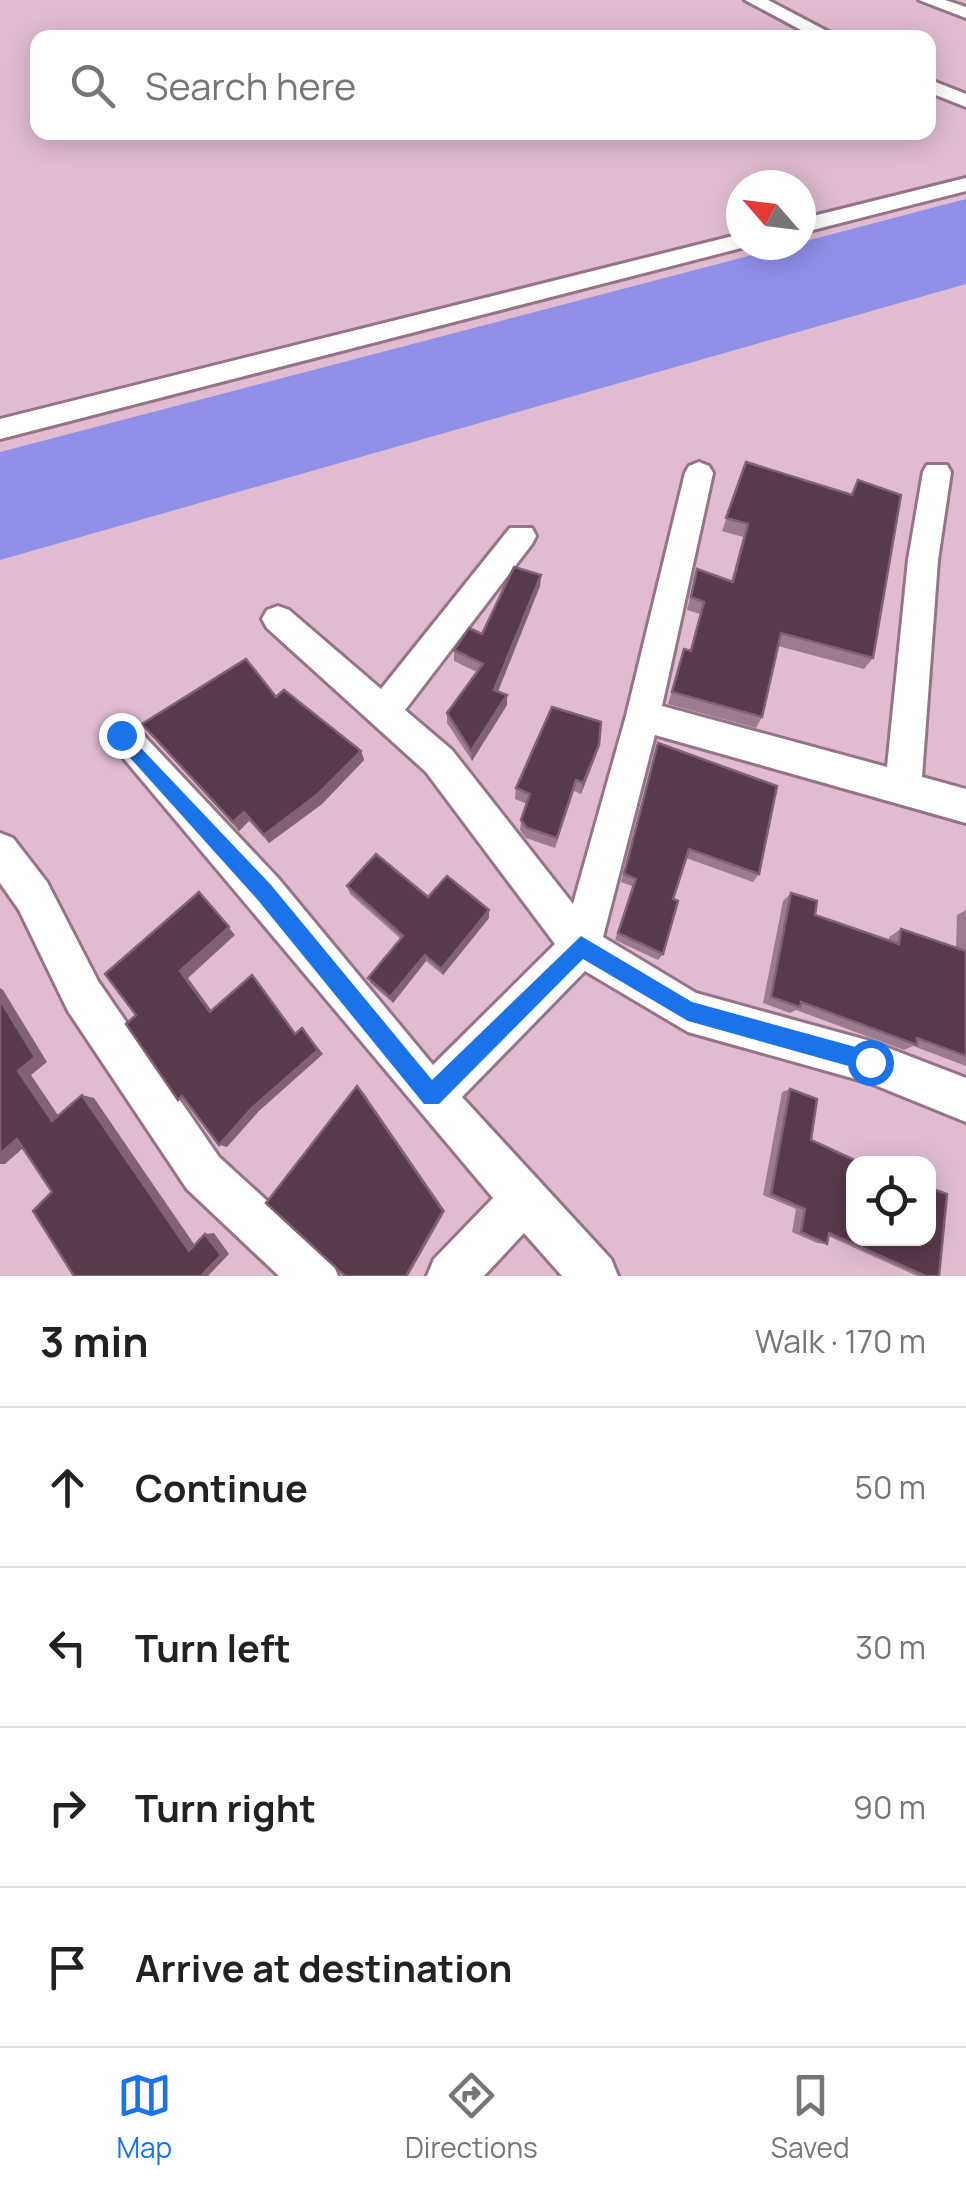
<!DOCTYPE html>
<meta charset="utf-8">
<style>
body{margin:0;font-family:Manrope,sans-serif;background:#f6f6f6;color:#222}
.controls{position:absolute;right:30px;bottom:30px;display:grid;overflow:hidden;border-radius:20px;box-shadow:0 5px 25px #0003}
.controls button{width:90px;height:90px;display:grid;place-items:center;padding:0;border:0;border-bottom:2px solid #e0e0e0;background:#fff;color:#222;font:50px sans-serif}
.compass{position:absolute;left:726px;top:170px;width:90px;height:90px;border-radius:50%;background:#fff;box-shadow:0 5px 25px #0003;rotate:298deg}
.stop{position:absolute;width:30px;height:30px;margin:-22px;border:8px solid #1a73e8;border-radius:50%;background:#fff}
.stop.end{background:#1a73e8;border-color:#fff;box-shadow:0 2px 10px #0008}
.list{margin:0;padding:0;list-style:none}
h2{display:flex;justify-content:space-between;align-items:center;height:130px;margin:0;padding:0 40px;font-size:42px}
h2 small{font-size:32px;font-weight:400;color:#767676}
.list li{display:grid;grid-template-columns:65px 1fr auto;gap:30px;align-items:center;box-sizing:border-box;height:160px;padding:0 40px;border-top:2px solid #e0e0e0}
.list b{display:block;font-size:38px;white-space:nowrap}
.list em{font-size:32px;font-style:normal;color:#767676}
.icon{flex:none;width:55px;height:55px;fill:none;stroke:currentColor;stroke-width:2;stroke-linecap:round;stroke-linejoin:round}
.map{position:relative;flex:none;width:966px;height:1276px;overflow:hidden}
.search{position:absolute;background:#fff;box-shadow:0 5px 25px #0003;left:30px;right:30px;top:30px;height:110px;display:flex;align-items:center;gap:25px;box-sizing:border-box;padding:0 35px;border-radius:20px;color:#767676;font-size:38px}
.sheet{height:770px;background:#fff}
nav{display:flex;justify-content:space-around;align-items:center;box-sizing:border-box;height:140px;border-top:2px solid #e0e0e0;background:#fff;font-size:28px;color:#767676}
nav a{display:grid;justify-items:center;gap:5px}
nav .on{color:#1a73e8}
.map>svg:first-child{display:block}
.water{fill:#9090e9}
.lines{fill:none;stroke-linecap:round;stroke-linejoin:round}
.minor-casing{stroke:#957488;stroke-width:6}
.minor{fill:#fff;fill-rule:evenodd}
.wall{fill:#9c7b8f}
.shaded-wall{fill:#816175}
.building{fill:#583a4d;stroke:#816175;stroke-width:2.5}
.route{fill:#1a73e8}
</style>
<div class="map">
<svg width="966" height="1276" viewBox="0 0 966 1276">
<rect width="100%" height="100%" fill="#e1bcd1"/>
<!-- water -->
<path class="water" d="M966,199V284L0,560V452Z"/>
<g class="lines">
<!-- minor casing -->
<g class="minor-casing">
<g id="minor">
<path d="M745,0H768L840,38H816Z"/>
<path d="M919,0H945L966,7V18Z"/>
<path d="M928,79L966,94V107L928,92Z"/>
<path d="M966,178V191L801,233V219Z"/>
<path d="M741,234V245L749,246L0,439V419Z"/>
<path d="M699,462L709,466L713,473L662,706L887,767L908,560L923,472L927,465H947L951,472L938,560L922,777L966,789V823L655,735L603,937L696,993L870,1041L966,1078V1122L870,1083L688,1032L585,971L462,1097L611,1259L618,1276H562L524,1233L484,1276H427L434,1259L493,1198L104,735L109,724L121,719L133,724L278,878L433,1065L555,944L426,772L267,628L262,619L267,610L278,606L289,610L381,689L510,528H532L536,536L532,544L405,710L452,750L573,904L626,716L685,473L689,466Z"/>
<path d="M0,833L13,838L47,882L98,981L219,1157L331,1259L338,1276H279L187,1189L68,1011L19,910L0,883Z"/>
</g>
</g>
<!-- minor -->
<use href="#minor" class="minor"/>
</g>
<!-- wall -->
<g class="wall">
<path d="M746,462L851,494L858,480L873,658L864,669L778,646L762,717L756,728L668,704L684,649L690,650L700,614L687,610L697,569L731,582L743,537L722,531Z"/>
<path d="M541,575L540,586L498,692L507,695V705L472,761L447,723V713L477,672L454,661V650L482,634Z"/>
<path d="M276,697L361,751L364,760L322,804L269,843L249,821L239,831L150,734L142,724Z"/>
<path d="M658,743L759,874L753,882L686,858L673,899L663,954L658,960L615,940L632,886L621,882Z"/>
<path d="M599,745L581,794L574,791L555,848L526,838L520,830L521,820L527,804L515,799L516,788Z"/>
<path d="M347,886L428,897L489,918L443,975L426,961L393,1003L371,984L368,978L401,939L350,894Z"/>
<path d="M791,893L815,915L889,940V937L901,929L956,947L957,915L966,910V1066L913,1046L904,1050L796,1010L790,1013L763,1003L783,901Z"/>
<path d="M790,1089L811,1140L939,1276H917L828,1236L827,1244L817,1243L792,1232L796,1209L763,1195L782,1092Z"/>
</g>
<!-- shaded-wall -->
<g class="shaded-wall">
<path d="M541,575L540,586L494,701V690Z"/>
<path d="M507,695V705L472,761L471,751Z"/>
<path d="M599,745L596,756L581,794L583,783Z"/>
<path d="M361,751L364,760L322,804L269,843L264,835Z"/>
<path d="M244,812L249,821L239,831L233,822Z"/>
<path d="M199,892L235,935L188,978L217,1018L210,1012L180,971Z"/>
<path d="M489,910V918L443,975L441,969Z"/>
<path d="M425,955L426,961L393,1003L390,997Z"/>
<path d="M252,975L258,982L300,1039L295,1034Z"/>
<path d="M0,988L3,990L47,1062L31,1075L64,1124L52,1121L18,1071L0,1000Z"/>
<path d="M302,1028L323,1054L259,1111L227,1147L219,1145Z"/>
<path d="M357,1086L363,1092L445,1211L408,1276H406Z"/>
<path d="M82,1095L94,1098L198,1250L189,1251Z"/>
<path d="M17,1139L31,1141L5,1164H0V1154Z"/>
<path d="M214,1233L229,1254L208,1276H201L205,1234Z"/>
</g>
<!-- building -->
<g class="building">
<path d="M746,462L852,495L858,480L901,495L873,658L781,633L762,717L672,692L684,649L691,651L704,602L691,597L697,569L733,582L748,524L726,518Z"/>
<path d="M514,567L541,575L494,690L507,695L471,751L447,713L483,664L454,650L469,628L482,634Z"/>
<path d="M246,659L276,697L284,690L361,751L318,794L264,835L244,812L233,822L142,724Z"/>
<path d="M552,707L601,722L599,745L583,783L576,780L557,838L527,828L521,820L530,794L516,788Z"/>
<path d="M658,743L777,786L759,874L689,849L673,899L678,901L663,954L618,933L636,879L624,874Z"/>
<path d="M376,854L428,897L447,876L489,910L441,969L425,955L390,997L368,978L403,936L347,886Z"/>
<path d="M199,892L229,927L180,971L210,1012L252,975L295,1034L302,1028L318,1050L252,1108L219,1145L182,1096L178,1100L126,1024L136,1015L105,974Z"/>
<path d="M791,893L817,901L815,915L899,944L901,929L966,951V1056L917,1038V1045L801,1002L800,1007L771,997Z"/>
<path d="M0,1000L35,1057L18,1071L52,1121L82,1095L189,1251L205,1234L221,1255L201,1276H74L33,1211L52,1192L17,1139L0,1154Z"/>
<path d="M357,1086L443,1211L406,1276H345L266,1203Z"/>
<path d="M790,1089L817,1099L811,1140L863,1164H854V1238H928V1187L947,1194L939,1276H926L829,1233L827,1244L801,1232L805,1209L771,1194Z"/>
</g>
<!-- route -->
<path class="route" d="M121,727L271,885L432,1080L581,936L692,1002L870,1051L877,1054V1069L870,1072L688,1021L583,959L439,1104H424L257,899L115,741L112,735Z"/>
</svg>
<div class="controls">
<button><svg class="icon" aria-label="locate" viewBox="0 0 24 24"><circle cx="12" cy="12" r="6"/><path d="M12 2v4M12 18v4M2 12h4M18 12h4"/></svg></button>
</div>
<svg class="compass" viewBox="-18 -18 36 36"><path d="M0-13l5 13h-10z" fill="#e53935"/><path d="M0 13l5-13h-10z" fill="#767676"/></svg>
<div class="stop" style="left:870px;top:1062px"></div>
<div class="stop end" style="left:121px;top:735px"></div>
<div class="search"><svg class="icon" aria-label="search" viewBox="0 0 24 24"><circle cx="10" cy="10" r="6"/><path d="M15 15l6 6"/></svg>Search here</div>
</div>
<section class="sheet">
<h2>3 min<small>Walk · 170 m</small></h2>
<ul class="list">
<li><svg class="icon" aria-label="ahead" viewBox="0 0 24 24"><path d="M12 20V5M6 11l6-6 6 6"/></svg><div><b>Continue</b></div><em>50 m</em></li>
<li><svg class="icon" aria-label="left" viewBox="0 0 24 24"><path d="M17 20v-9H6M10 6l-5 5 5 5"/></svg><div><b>Turn left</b></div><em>30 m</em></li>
<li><svg class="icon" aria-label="right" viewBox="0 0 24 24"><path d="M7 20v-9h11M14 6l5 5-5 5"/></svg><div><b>Turn right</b></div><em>90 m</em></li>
<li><svg class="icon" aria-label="arrive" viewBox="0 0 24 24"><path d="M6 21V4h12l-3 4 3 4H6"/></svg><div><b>Arrive at destination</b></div></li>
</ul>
</section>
<nav>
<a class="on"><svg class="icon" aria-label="map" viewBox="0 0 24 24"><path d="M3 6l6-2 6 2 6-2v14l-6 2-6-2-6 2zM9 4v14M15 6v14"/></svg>Map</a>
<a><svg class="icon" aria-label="directions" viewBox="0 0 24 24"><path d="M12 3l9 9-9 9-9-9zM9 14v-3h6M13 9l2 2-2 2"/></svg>Directions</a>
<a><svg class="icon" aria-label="saved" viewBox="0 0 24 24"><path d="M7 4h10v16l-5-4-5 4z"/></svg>Saved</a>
</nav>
